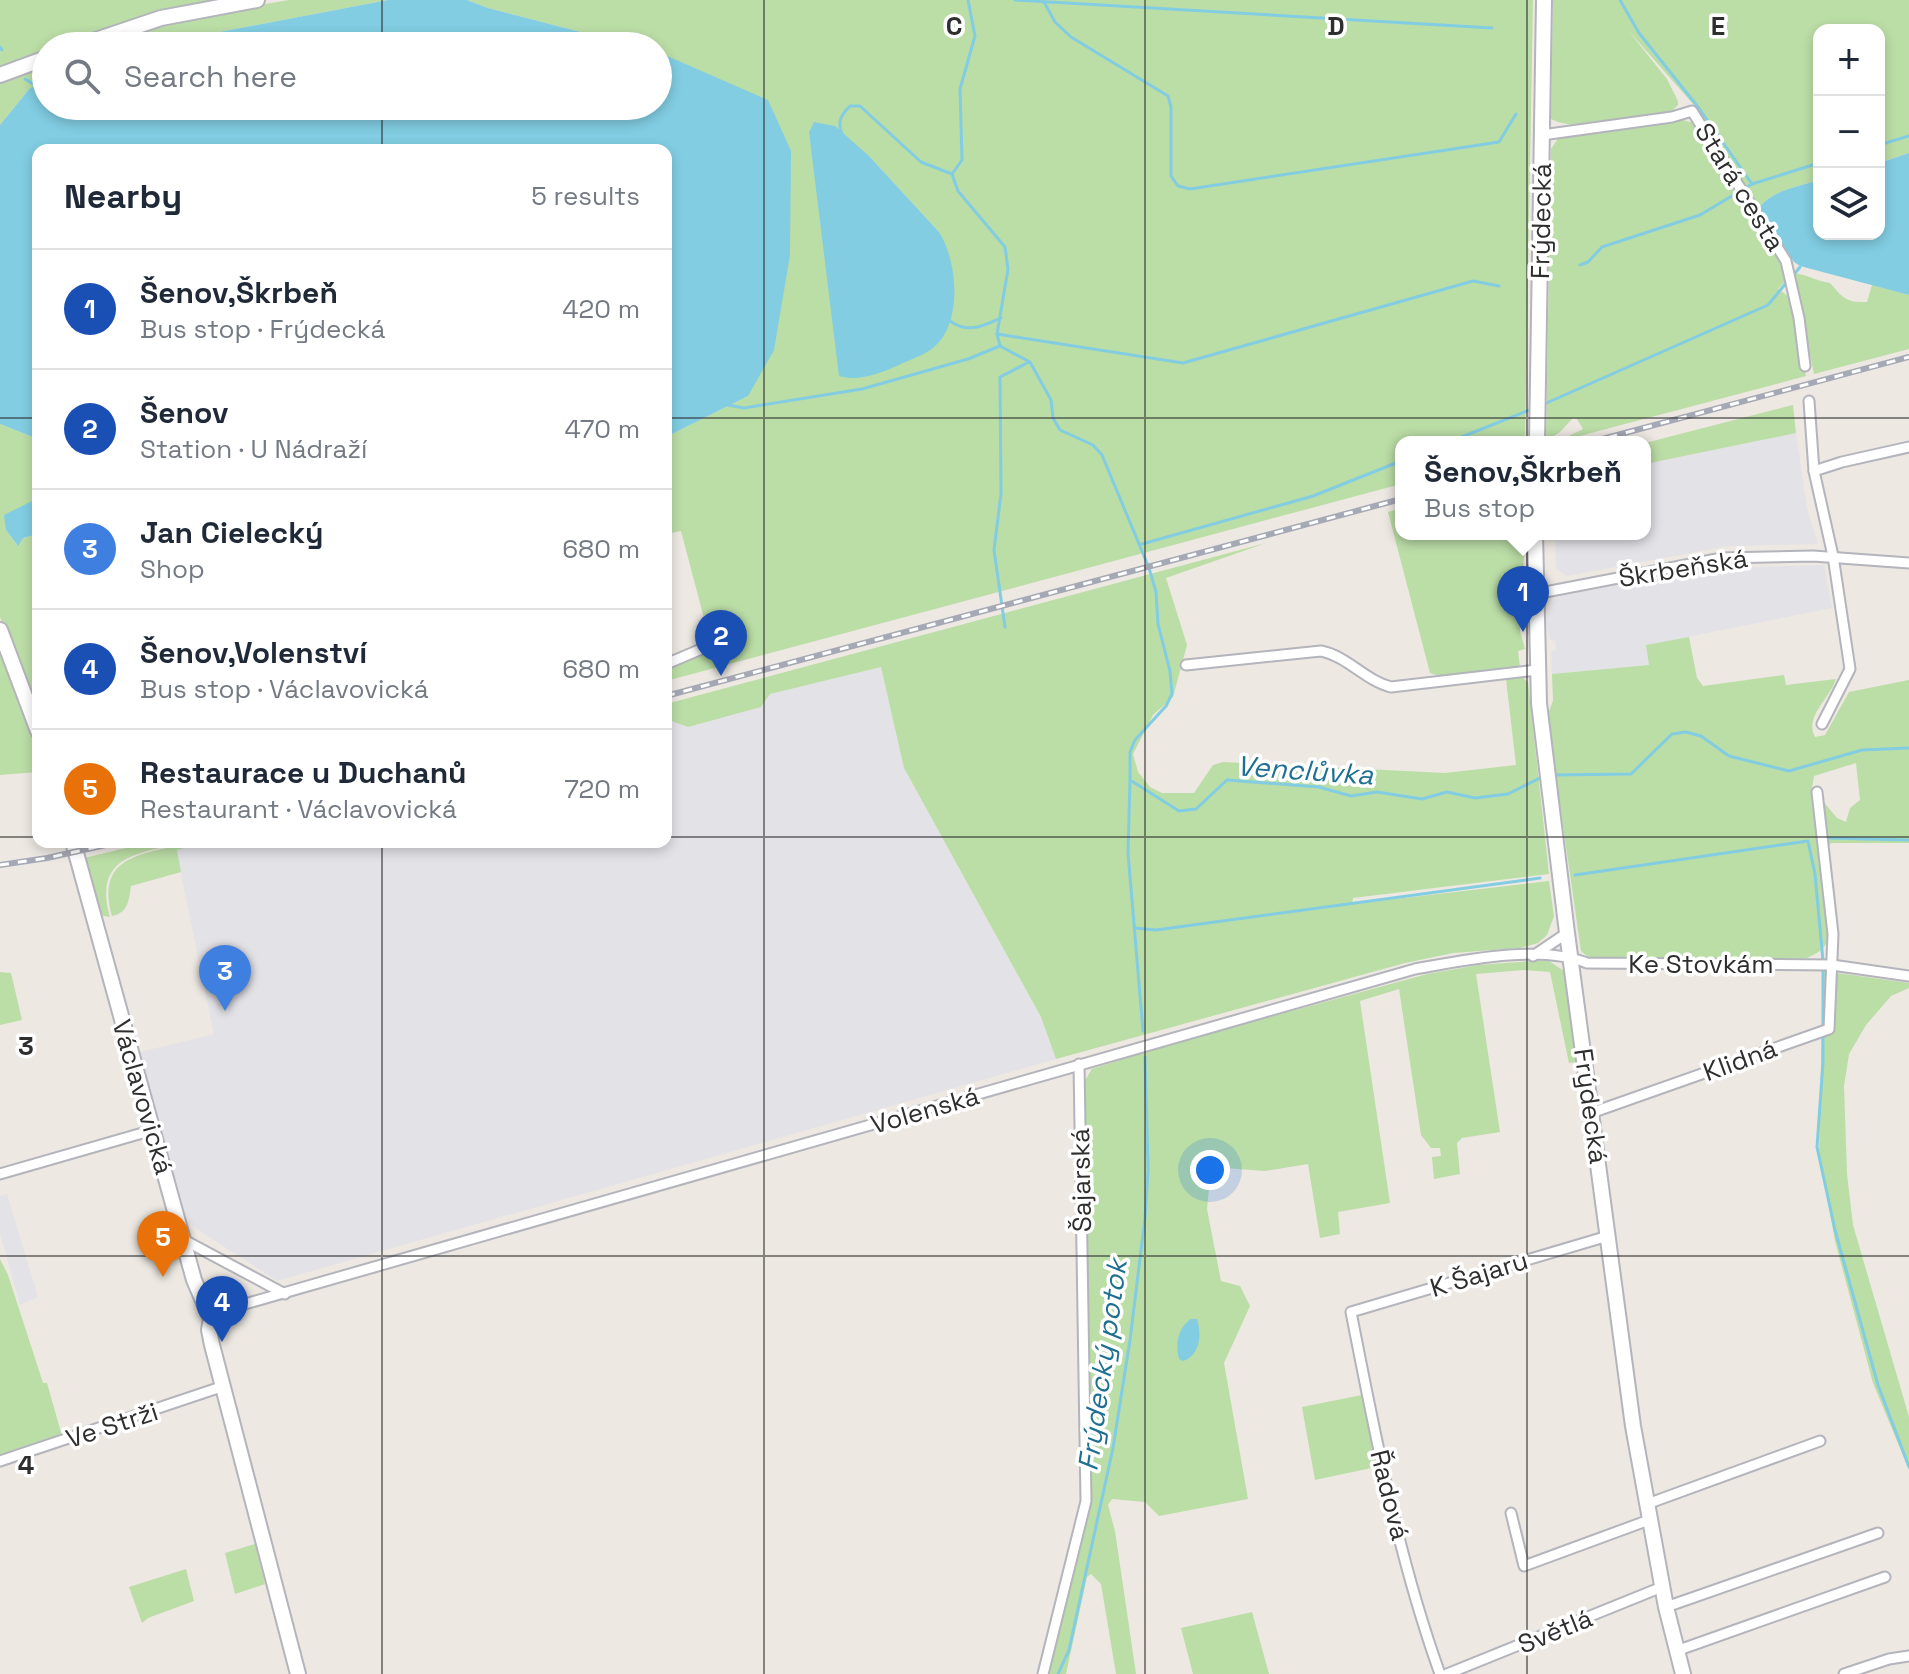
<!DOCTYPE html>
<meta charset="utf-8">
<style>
body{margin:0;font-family:"Space Grotesk",sans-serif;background:#f6f6f7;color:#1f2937}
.controls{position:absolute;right:24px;top:24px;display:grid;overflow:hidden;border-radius:16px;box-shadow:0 4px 12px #0003}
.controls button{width:72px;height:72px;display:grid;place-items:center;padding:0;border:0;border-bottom:2px solid #e0e1e3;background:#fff;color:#1f2937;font:40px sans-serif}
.you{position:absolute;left:1210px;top:1170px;width:28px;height:28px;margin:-20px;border:6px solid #fff;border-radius:50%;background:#1a73e8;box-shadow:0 0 0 12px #1a73e833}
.badge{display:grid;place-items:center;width:52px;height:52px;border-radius:50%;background:#5677e6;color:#fff;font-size:26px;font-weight:700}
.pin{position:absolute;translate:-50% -66px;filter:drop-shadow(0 2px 4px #0008)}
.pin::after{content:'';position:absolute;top:42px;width:28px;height:24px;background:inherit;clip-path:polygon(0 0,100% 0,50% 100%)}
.popup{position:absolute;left:1395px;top:436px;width:256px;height:104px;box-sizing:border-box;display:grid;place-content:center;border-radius:16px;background:#fff;filter:drop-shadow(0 2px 6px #0005);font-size:26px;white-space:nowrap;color:#747a83}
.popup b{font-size:30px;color:#1f2937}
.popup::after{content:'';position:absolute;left:50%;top:100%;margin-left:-16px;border:16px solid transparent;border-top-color:#fff}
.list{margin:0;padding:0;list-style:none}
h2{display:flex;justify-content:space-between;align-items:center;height:104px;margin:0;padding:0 32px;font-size:34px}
h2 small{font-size:26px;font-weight:400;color:#747a83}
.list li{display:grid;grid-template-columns:52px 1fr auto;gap:24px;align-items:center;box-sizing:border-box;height:120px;padding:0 32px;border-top:2px solid #e0e1e3}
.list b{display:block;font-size:30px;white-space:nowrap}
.list p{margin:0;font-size:26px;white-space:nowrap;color:#747a83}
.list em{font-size:26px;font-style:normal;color:#747a83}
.icon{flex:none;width:44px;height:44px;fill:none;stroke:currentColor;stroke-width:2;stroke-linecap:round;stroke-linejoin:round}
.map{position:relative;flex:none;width:1909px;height:1674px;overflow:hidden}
.search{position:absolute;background:#fff;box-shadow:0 4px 12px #0003;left:32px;top:32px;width:640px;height:88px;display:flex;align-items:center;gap:20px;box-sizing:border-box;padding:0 28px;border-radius:44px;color:#747a83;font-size:30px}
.panel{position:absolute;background:#fff;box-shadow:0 4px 12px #0003;left:32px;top:144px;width:640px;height:704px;border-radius:16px}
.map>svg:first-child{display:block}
.industrial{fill:#e3e2e7}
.green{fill:#bbdda6;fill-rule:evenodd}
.water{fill:#82cde2}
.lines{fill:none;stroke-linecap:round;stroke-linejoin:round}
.stream{stroke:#82cde2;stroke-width:3}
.street-casing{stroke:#b3b4bc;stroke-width:13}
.secondary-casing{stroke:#b3b4bc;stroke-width:18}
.street{stroke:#fff;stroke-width:9}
.secondary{stroke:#fff;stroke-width:14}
.rail-casing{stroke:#a5a8b5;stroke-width:6}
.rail{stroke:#fff;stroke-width:3;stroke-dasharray:9;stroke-linecap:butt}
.grid{fill:none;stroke:#2e2e2e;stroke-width:2;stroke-opacity:0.55}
.labels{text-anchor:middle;stroke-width:7;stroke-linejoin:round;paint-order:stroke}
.street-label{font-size:26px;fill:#2e2e2e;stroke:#fff}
.water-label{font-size:28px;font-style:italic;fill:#1e6f92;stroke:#fff}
.grid-label{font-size:26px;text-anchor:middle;font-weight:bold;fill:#2e2e2e;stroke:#fff;stroke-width:7;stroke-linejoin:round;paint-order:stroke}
</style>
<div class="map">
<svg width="1909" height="1674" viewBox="0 0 1909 1674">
<rect width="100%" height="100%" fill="#ede8e2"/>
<!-- industrial -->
<g class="industrial">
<path d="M1796,433L1807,509L1818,544L1728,546L1567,576L1556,568L1555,534H1645V464Z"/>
<path d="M1824,565L1832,608L1647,645L1649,665L1552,674L1551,651L1556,650L1555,641L1550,640L1545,620L1548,609L1557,597L1659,574L1712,568Z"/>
<path d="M881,667L904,768L1041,1017L1056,1059L277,1281L183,1220L136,1053L214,1034L176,850L208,842H666V719L688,727L761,707L770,694Z"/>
<path d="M7,1194L38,1297L20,1305L0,1233V1196Z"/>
</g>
<!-- green -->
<g class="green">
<path d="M0,0H218L145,17L67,46H46V53L0,70Z"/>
<path d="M289,0H388L146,46H96L206,14Z"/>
<path d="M467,0H1533L1525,442H1401V484L666,681V667L710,641L681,531L666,534V437L748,396L665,54L658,52V46H635L488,8ZM809,132L870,157L939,232L818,193Z"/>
<path d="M1553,0H1909V153L1879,163V30H1819V180C1797,187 1772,190 1758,209L1693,104L1627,29L1667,79L1678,101V105L1670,113C1638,118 1580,134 1551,119Z"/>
<path d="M46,64V82L30,88L0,125V80Z"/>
<path d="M1683,120L1697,124L1785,268L1786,281L1778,289L1791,298L1806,376L1557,442L1583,429L1577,419L1573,418L1560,432L1546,441L1551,149L1559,137Z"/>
<path d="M1793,273C1806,274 1816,281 1830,283C1842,297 1846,303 1867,302L1872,285L1909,295V349L1814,374Z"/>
<path d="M1793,405L1796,433L1645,464V443Z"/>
<path d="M0,424L38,439V498L22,508L6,530L17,545L23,538L38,534V713L0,617Z"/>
<path d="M1401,508V534H1525L1520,631L1525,649L1518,651L1520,668L1439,676L1430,673L1388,512Z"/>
<path d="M1266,543L1166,578L1187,645L1173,697L1153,715L1133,754L1138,772L1150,787L1162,793H1194L1213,765L1223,762L1445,773L1516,765L1506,679L1522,677L1528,682L1549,874L1353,898L1352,904L1549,881L1554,916L1547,935L1538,943L1520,948L1453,953L1405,963L1056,1059L1041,1017L904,768L881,667L770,694L761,707L688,727L666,719V704Z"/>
<path d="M1689,637L1697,678L1703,686L1784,675L1786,685L1836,679C1830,699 1804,716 1815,737L1825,735L1849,692L1909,680V843H1831L1821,862L1829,933C1827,948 1820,952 1807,958L1684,960L1588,957L1581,951L1555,770L1549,711L1553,701L1552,674L1649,665L1646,645ZM1856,763L1860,800L1850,808L1846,822L1837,818L1812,788L1814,776Z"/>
<path d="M0,648L38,745V772L0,775Z"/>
<path d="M151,842H184C138,854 93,855 110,917L99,915L84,858Z"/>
<path d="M191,842H208L177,850L181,872L131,886C129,900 128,913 112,916C95,853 145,855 191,842Z"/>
<path d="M1531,961H1549L1564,971L1578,1062L1569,1063L1550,972L1524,970L1476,974L1500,1132L1462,1138L1457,1143L1460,1174L1434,1179L1432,1157L1441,1156L1440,1148H1431L1421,1135L1399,989L1360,1001L1390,1203L1338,1212L1340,1234L1320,1238L1308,1164L1265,1171L1211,1167L1207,1209L1221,1281L1240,1286L1250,1306L1224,1363L1248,1499L1159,1516L1145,1502L1112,1499L1108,1505L1115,1531L1136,1674H1116L1101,1584L1091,1574L1087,1577L1066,1674H1048L1089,1500L1084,1082L1092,1069L1164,1046L1427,974L1479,965Z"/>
<path d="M1823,971L1909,983V988L1891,996L1866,1025L1849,1054L1844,1086L1847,1174L1853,1225L1909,1417V1470L1873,1383L1835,1241L1819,1153Z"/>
<path d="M0,972L11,973L22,1020L0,1025Z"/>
<path d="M0,1259L8,1275L43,1383H47L62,1436L0,1455Z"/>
<path d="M1362,1395L1376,1467L1315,1480L1302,1407Z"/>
<path d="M255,1544L265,1584L235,1594L225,1553Z"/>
<path d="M186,1569L194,1601L148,1618L142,1623L129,1587Z"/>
<path d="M1252,1612L1269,1674H1193L1181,1628Z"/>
</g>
<!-- water -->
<g class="water">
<path d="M388,0H467L488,8L635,46H146Z"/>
<path d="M658,52L768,100L791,151L790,255L774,350L748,396L666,437V150H38V439L0,424V125L30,88L46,82V106H658Z"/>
<path d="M814,122L835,126L870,157L939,232C958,262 963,324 933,348C924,355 909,360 899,365C881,373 859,382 839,376L809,132Z"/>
<path d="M1909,153V295L1800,266L1794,262L1758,209C1772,190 1797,187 1819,180V234H1879V163Z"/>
<path d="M38,498V534L23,538L18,546L6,530L4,515Z"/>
<path d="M1191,1319H1197C1202,1335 1200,1355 1183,1361L1179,1359C1175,1343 1178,1328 1191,1319Z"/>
</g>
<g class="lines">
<!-- stream -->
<g class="stream">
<path d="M968,0L975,36L960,89L962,160L952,174L958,191L1005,247L1008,269L997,334L1000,346L1030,362L1051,400L1053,418L1060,430L1093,445L1102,455L1149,568L1156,592L1158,624L1170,671L1172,694L1166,706L1135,740L1130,752V780L1179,811L1196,809L1227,780L1319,787L1351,796L1377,792L1422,799L1447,792L1475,798L1508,794L1542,777"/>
<path d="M1015,0L1492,28"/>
<path d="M1620,0L1639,33L1698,107L1752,184"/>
<path d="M1044,2L1055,22L1071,37L1168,96L1171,107V176L1178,186L1190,189L1499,142L1516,114"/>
<path d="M0,47L2,50"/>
<path d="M25,79L46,92"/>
<path d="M842,134C837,122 841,115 850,106H860L921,162L952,174"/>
<path d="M1879,145L1909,136"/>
<path d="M1580,265L1588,262L1602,247L1700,215L1752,184L1819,163"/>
<path d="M1792,277L1800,267"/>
<path d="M950,321C968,334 983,326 1001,318"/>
<path d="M997,334L1183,363L1473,281L1499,286"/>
<path d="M728,405L744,408L862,389L968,359L1000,346"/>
<path d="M1542,405L1768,305L1787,282"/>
<path d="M1449,442L1532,409"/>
<path d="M1142,544L1313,496L1401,461"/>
<path d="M1005,627L994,550L1001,494L1000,377L1029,362"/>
<path d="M1553,775L1631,774L1672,734L1686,732L1701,736L1729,756L1789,771L1862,750L1909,748"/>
<path d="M1130,780L1128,853L1143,1031"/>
<path d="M1827,838L1909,840"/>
<path d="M1575,875L1808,841L1815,874L1823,961"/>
<path d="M1134,928L1156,930L1540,878"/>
<path d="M1823,969V1062L1817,1147L1835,1230L1878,1385L1909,1467"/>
<path d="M1058,1674L1069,1650L1113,1448L1130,1340L1145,1218L1148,1170L1145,1057"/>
</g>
<!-- street casing -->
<g class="street-casing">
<g id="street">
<path d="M1542,135L1672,117L1692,111L1786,261L1799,318L1805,366"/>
<path d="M1809,401L1814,471L1842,462L1909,447"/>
<path d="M1814,471L1833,556L1850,669L1822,724"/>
<path d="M1535,594L1722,558L1813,556L1909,563"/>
<path d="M666,664L725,639"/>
<path d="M1186,665L1321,651C1347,656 1366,681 1391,687L1537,670"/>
<path d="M1533,956L1567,933"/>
<path d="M1591,1113L1829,1029L1833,934L1817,792"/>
<path d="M0,1174L153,1130"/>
<path d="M184,1240L285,1294"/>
<path d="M211,1319L217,1312L1415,969C1465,960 1539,944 1587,963L1832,965L1909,976"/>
<path d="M0,1461L224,1386"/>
<path d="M1647,1504L1820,1441"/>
<path d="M1511,1513L1524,1566L1649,1520"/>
<path d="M1666,1607L1878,1533"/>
<path d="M1676,1651L1885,1577"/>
<path d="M1043,1674L1086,1501L1079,1064"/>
<path d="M1440,1674C1398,1557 1375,1434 1351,1312L1608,1236"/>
<path d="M1447,1674L1662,1587"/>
<path d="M1844,1674L1889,1659L1909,1656"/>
</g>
</g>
<!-- secondary casing -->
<g class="secondary-casing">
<g id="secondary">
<path d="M78,46L161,18L257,0"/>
<path d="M0,75L46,58"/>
<path d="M1537,442L1544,0"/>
<path d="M1535,534L1539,703L1567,933L1633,1426L1666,1607L1683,1674"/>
<path d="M0,630L38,731"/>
<path d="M73,842L194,1280L211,1319L209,1330L212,1345L298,1674"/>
</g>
</g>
<!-- street -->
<use href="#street" class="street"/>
<!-- secondary -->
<use href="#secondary" class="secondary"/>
<!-- rail casing -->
<g class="rail-casing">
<g id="rail">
<path d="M1591,442L1909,357"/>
<path d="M666,696L1401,499"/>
<path d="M0,865L47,858L119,842"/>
</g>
</g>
<!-- rail -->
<use href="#rail" class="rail"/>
</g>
<!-- grid -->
<path class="grid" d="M382,0V46M764,0V1674M1145,0V1674M1527,0V1674M382,106V150M0,418H38M666,418H1909M0,837H38M666,837H1909M382,842V1674M0,1256H1909"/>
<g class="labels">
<!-- street labels -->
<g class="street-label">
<text transform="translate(1740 187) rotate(58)" y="9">Stará cesta</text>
<text transform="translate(1541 221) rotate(-89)" y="9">Frýdecká</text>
<text transform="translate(1683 568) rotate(-9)" y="9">Škrbeňská</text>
<text x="1701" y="973">Ke Stovkám</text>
<text transform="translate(1740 1060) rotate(-20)" y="9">Klidná</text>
<text transform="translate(143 1097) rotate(74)" y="9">Václavovická</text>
<text transform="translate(1591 1106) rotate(82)" y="9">Frýdecká</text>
<text transform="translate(925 1110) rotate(-16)" y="9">Volenská</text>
<text transform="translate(1081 1180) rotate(-91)" y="9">Šajarská</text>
<text transform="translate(1479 1274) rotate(-17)" y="9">K Šajaru</text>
<text transform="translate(112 1425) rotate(-18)" y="9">Ve Strži</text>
<text transform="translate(1390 1495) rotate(76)" y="9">Řadová</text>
<text transform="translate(1555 1631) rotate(-22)" y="9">Světlá</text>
</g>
<!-- water labels -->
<g class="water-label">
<text transform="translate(1305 770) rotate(4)" y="10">Venclůvka</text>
<text transform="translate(1102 1365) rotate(-82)" y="10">Frýdecký potok</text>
</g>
</g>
<g class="grid-label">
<text x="954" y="35">C</text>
<text x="1336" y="35">D</text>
<text x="1718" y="35">E</text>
<text x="26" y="1055">3</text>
<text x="26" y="1474">4</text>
</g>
</svg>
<div class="controls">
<button>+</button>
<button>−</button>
<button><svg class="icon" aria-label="layers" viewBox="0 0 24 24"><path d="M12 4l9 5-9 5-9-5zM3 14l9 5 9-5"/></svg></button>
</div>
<div class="you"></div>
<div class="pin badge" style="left:1523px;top:632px;background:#1a4fb4">1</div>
<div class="popup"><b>Šenov,Škrbeň</b>Bus stop</div>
<div class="pin badge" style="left:721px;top:676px;background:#1a4fb4">2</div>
<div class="pin badge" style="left:225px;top:1011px;background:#3f7fe0">3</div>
<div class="pin badge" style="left:222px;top:1342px;background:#1a4fb4">4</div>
<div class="pin badge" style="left:163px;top:1277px;background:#e8710a">5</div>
<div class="search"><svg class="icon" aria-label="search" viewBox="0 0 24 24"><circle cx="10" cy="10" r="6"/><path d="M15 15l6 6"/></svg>Search here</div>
<section class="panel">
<h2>Nearby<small>5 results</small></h2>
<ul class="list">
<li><span class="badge" style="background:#1a4fb4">1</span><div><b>Šenov,Škrbeň</b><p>Bus stop · Frýdecká</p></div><em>420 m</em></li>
<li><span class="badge" style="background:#1a4fb4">2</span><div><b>Šenov</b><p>Station · U Nádraží</p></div><em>470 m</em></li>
<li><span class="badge" style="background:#3f7fe0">3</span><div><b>Jan Cielecký</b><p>Shop</p></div><em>680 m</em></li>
<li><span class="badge" style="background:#1a4fb4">4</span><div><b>Šenov,Volenství</b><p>Bus stop · Václavovická</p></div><em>680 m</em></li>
<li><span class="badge" style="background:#e8710a">5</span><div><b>Restaurace u Duchanů</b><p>Restaurant · Václavovická</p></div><em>720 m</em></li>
</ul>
</section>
</div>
